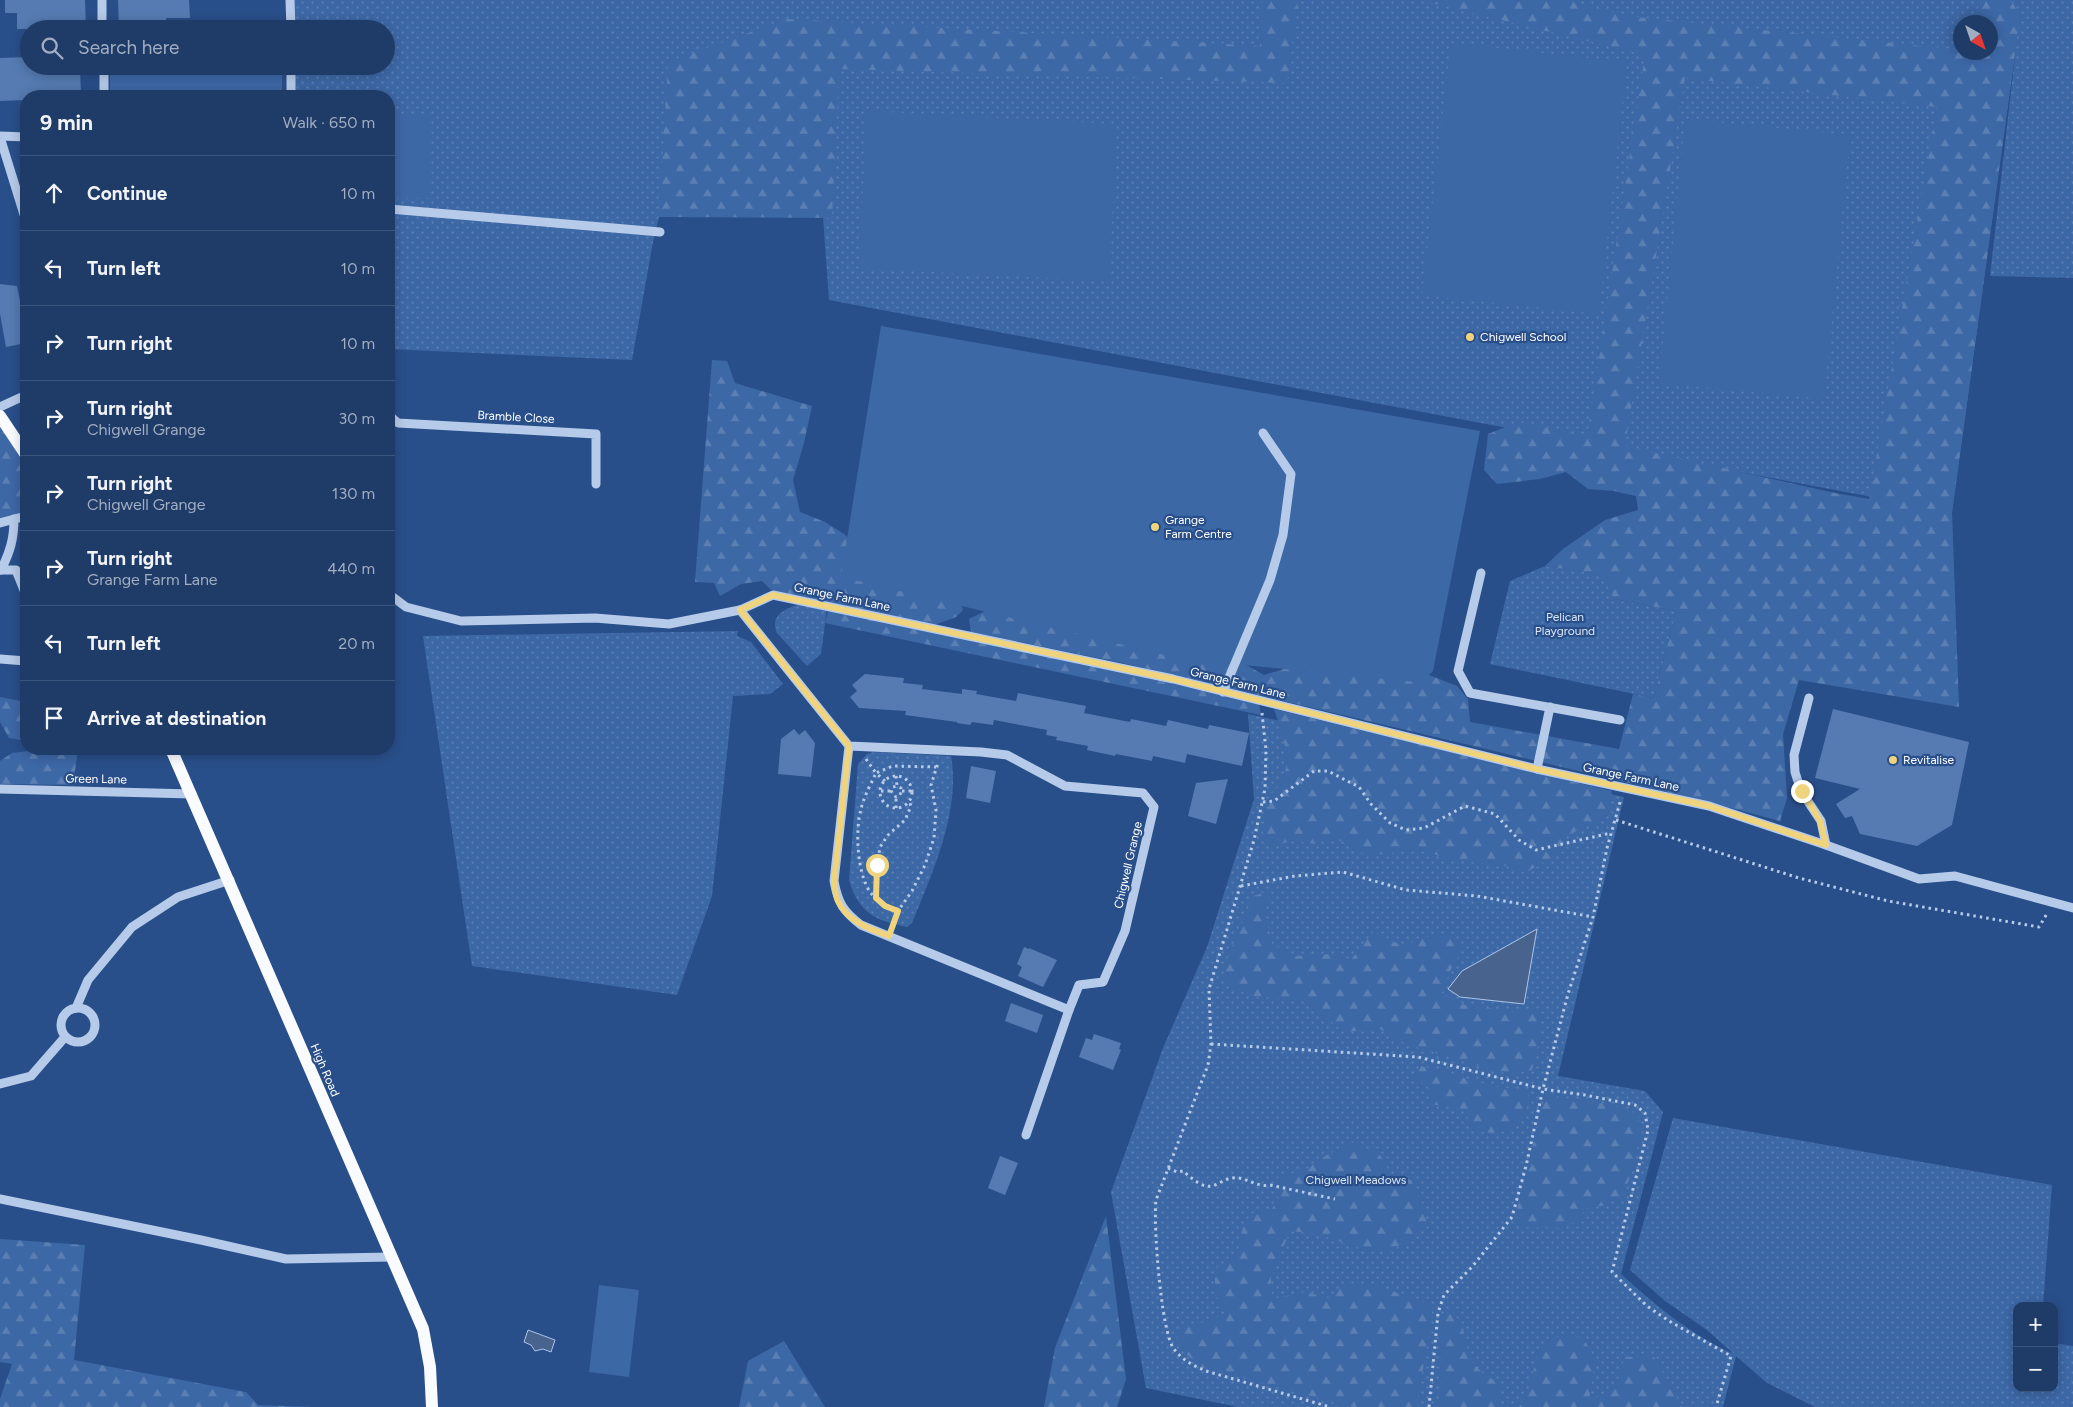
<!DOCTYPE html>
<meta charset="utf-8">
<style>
body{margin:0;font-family:Figtree,sans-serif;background:#2c4671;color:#f1f3f6}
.controls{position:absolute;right:15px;bottom:15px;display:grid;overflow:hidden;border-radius:10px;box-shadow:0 2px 12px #0003}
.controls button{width:45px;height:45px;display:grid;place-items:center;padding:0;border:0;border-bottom:1px solid #3c557c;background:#1f3b68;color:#f1f3f6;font:25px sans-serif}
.compass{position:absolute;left:1953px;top:15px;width:45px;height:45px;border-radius:50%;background:#1f3b68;box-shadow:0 2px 12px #0003;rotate:140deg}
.stop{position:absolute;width:15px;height:15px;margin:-11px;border:4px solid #f0d47d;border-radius:50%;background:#fff}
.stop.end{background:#f0d47d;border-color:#fff;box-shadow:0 1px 5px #0008}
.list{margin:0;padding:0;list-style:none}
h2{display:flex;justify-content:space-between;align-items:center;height:65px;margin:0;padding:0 20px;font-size:21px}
h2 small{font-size:16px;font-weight:400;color:#a1adc0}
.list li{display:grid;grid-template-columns:32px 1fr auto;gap:15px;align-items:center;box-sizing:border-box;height:75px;padding:0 20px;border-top:1px solid #3c557c}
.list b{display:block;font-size:19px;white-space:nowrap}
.list p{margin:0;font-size:16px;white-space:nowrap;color:#a1adc0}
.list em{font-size:16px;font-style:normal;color:#a1adc0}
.icon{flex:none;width:28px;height:28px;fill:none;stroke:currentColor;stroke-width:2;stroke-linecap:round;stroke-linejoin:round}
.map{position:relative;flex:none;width:2073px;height:1407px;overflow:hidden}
.search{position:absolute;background:#1f3b68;box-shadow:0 2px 12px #0003;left:20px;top:20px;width:375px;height:55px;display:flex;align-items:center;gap:12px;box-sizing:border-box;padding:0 18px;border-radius:28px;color:#a1adc0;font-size:19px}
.panel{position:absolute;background:#1f3b68;box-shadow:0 2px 12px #0003;left:20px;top:90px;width:375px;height:665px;border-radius:20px}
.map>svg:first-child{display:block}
.grass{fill:url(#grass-dots);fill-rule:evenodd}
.forest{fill:url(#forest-firs);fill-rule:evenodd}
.pitch{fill:#3d68a6}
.water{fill:#48638d;stroke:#abc5e9}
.building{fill:#557bb2}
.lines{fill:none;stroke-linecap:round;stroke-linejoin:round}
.path{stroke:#b6cbe9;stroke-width:3;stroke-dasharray:2.5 4;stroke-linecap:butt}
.minor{stroke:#b6cbe9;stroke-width:9}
.major{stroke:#f9fbfe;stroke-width:12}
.route{stroke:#f0d47d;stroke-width:6}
.poi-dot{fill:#f0d47d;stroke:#294f8a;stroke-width:2}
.labels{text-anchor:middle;stroke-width:4.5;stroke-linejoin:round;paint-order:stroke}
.poi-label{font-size:12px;fill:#fff;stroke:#294f8a;text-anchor:start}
.street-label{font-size:12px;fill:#fff;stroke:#294f8a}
.park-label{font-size:12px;fill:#dae6f7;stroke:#294f8a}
</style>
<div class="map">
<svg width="2073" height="1407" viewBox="0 0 2073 1407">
<defs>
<pattern id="grass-dots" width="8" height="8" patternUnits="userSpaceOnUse" patternTransform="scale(1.25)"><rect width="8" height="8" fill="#3d68a6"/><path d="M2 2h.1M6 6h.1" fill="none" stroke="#5a7fb3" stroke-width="1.8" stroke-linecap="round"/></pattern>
<pattern id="forest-firs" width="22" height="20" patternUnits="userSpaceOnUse" patternTransform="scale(1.25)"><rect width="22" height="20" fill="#3d68a6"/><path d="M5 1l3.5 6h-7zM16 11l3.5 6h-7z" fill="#5a7fb3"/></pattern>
</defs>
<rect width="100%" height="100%" fill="#294f8a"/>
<!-- grass -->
<g class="grass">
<path d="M288,0H2073V278L1990,276L2016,47L1952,512L829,300L823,216L659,217L653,242L632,360L389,349V96H287V66H386V29H288ZM1960,22H1990V52H1960Z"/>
<path d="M1545,566L1603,575L1614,599L1676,611L1654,698L1490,664L1510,581Z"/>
<path d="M801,604L827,608L821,654L807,666L777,633C769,615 786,608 801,604Z"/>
<path d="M738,631L737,636L751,642L783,684L770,694L733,696L712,896L677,995L472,966L423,636Z"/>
<path d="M1248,714L1624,797L1558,1076L1645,1091L1663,1112L1621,1274C1655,1305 1691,1335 1734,1354L1707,1330L1665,1301L1630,1270L1673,1118L2052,1185L2043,1306H2017V1388H2054V1343L2073,1346V1407H1815L1767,1383L1736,1356L1723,1407H1238L1146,1388L1111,1192L1163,1048L1207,947L1254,799Z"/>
<path d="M874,752L951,756C961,810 932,874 912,923L907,927C874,920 859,913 849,880L858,764L867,754Z"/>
</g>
<!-- forest -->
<g class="forest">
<path d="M1262,0H1298L1287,83L839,69L832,218L659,217L668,62L787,19L1260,46Z"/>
<path d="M1419,0H1565L1626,16L1960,50V52H1990V22H1973L1981,0H2011L2020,16L1952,512L1959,707L1799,680L1783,734L1787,798L1780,821L1705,801L1123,663L971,632L969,619L995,606L1221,651L1264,675L1307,662L1429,675L1457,686L1468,699L1470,722L1619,749L1633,694L1654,698L1676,611L1614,599L1602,575L1545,566L1563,549L1605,520L1638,510L1636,496L1614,491L1588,489L1566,472L1540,479L1497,484L1484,470L1488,434L1518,422L1587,437L1645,55ZM1685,78L1937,107L1869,499L1835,493L1625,446Z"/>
<path d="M712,360L727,361L735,383L812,406L804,443L793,480L800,512L825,522L844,534L858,547L959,596L963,610L956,617L934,625L771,590L762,581L741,584L720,596L714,583L695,582Z"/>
<path d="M0,416L26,455V511L14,519L0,523Z"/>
<path d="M829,608L1259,703L1261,715L825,623Z"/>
<path d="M0,697L21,701L26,700V739L21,740L9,738L0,722Z"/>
<path d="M1274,709L1612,791L1608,810L1596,823L1562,837L1563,851L1525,873L1512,867L1447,859L1421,849L1367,856L1348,843L1330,838L1316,844L1294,841L1267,846L1263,831L1271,794C1298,773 1283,736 1274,709Z"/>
<path d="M45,749H78L73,785L0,784V761L12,753Z"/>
<path d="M1270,891L1265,914L1272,944L1293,956L1335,954L1350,961L1374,931L1404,947L1418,939L1445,933L1463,948L1450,971L1442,993L1465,1005L1515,1012L1541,1008L1539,1041L1532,1070L1509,1074L1485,1068L1406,1044L1380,1029L1344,1032L1306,1001L1253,996L1234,989L1224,977L1225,964L1253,896Z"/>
<path d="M1421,1066L1497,1087L1530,1091L1525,1115L1518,1126L1492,1133L1475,1131L1463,1109L1430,1104L1428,1087L1416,1078Z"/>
<path d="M1545,1096L1594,1102L1628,1109L1638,1116L1641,1129L1634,1166L1623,1196L1605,1205L1585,1209L1579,1221L1557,1228L1518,1227L1517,1210Z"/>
<path d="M1354,1142L1380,1155L1393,1178L1414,1180L1427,1221L1413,1239L1382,1254L1352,1246L1319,1234L1290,1231L1271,1278L1272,1299L1305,1292L1329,1298L1341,1286L1371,1283L1433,1306L1417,1407H1353L1200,1367L1179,1347L1176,1330L1208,1321L1225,1314L1216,1295L1214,1270L1238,1253L1243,1227L1251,1214L1272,1209L1280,1194L1278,1177L1304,1171L1327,1155Z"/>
<path d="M1106,1216L1126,1379L1117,1407H1044L1055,1348Z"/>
<path d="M0,1239L85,1245L74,1360L246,1392L258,1405L313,1407H0V1399L12,1364L0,1362Z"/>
<path d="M1452,1308L1455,1317L1462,1322C1468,1356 1469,1370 1503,1384L1498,1407H1440V1317Z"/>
<path d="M1569,1336L1583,1338L1595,1358L1589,1401L1615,1389L1625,1357H1654L1682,1407H1519L1529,1389L1538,1352L1551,1338Z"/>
<path d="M784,1341L825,1407H739L748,1361Z"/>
</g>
<!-- pitch -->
<g class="pitch">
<path d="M1451,43L1627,62L1599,314L1422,295Z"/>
<rect x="110" y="66" width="172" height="30"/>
<path d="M867,111L1117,124L1109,281L859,268Z"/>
<path d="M389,116H431L430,198H389Z"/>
<path d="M1685,119L1850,135L1824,399L1659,383Z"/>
<path d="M881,326L1480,431L1433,671L1429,675L1427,683L1182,659L841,577Z"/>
<path d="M599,1285L639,1290L629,1377L589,1372Z"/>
</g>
<!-- water -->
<g class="water">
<path d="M1537,929L1524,1004L1460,997L1448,989L1462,971Z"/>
<path d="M528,1330L555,1340L551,1352L543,1349L535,1351L531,1345L524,1342Z"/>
</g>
<!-- building -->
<g class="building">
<path d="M5,0H85L86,29H17V13H5Z"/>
<path d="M118,0H189L190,18H166L167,29H119Z"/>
<path d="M29,57V66H80L81,96H26V100L0,101V58Z"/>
<path d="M0,284L17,286L26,331V343L6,347L0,314Z"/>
<path d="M865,674L904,678L903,683L923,685L922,689L962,694V689L977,691L976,694L1016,701L1018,693L1086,706L1084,713L1130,722L1131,719L1166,726L1168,720L1208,729L1209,725L1249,733L1242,766L1187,754L1185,763L1153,756L1152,761L1116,754L1115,756L1087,750L1088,746L1056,740L1057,737L1046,735L1047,730L994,720L993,725L972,722L970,725L957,723V722L905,715L906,711L859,708L850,697L857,691L852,685Z"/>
<path d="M1833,709L1969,742L1952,825L1917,846L1860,834L1852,816L1845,818L1836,804L1860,789L1815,778Z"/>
<path d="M794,729L799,735L805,730L815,743L811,777L778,774L781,739Z"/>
<path d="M971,766L996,771L990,803L966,798Z"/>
<path d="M1228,779L1216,824L1188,816L1196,783Z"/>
<path d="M1024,947L1029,949V948L1057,960L1043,987L1018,976L1022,967L1017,964Z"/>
<path d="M1011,1003L1043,1015L1037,1033L1005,1021Z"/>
<path d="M1094,1034L1121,1043L1119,1049L1121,1050L1113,1070L1079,1057L1086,1038L1092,1040Z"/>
<path d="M1000,1156L1018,1163L1005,1195L988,1188Z"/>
</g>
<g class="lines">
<!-- path -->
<g class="path">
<path d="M1262,713L1266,750L1265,789L1254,840L1209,989L1211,1044L1208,1065L1156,1200C1153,1222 1161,1333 1174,1349C1182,1360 1194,1366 1206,1371L1330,1407"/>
<path d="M866,759L876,773C871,784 864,796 861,809C855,830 857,873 870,892C877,901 888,907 898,911"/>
<path d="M896,776L897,786L901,788L902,791L899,796L896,797L891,791L893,787L897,786"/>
<circle cx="896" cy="792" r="16"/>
<path d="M885,781L876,773L893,766L936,767"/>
<path d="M881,791H891"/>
<path d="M902,791H912"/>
<path d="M1263,802L1274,801L1314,771H1328L1359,787L1371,804L1390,823L1406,830L1424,828L1465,806L1495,814L1519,840L1536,850L1611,833"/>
<path d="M896,808V797"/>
<path d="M1616,820L1799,878L1888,901L2039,927L2048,912"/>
<path d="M1241,886L1295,876L1343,872L1406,890L1477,896L1593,917"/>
<path d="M877,898V865L880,847L888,835L905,820L911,806L909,801"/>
<path d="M893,925L898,911L912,891L925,865L934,838L936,810L931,785L938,763"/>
<path d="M1211,1044L1418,1057L1543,1089L1585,1095L1635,1105L1645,1113L1648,1130L1612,1272L1647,1306L1669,1321L1731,1356L1716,1407"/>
<path d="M1168,1168L1177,1172L1183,1171C1189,1176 1199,1185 1206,1186C1215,1188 1223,1179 1232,1178C1246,1176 1256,1188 1270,1185L1335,1199"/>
<path d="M1429,1407L1438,1313L1444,1295L1472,1267L1512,1217L1526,1166L1543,1089L1568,994L1593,917L1607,848L1621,799"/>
</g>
<!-- minor -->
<g class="minor">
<path d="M102,0V29"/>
<path d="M290,0L291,29"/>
<path d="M104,66V96"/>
<path d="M291,96V66"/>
<path d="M0,136L26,137"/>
<path d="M0,137L26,221"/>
<path d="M389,209L660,232"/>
<path d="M0,407L26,395"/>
<path d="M389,415L398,423L596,434V484"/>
<path d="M0,523L26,516"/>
<path d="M0,570H16L26,595"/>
<path d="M1,570C10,552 14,539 14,519"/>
<path d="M1481,573L1458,671L1470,693L1620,720"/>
<path d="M389,594L406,607L461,621L595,618L669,624L740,610L773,595L1173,679L1537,769L1709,806L1826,845L1919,879L1955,876L2073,908"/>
<path d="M740,610L849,746L834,881C838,903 843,911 861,925L1069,1010L1079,985L1103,982L1125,931L1154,807L1143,793L1065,786L1007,755L981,752L849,746"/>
<path d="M0,659L26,661"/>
<path d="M1223,692L1270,580L1283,535L1291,474L1263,433"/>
<path d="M1809,698L1794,755L1795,772L1801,791L1821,821L1826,845"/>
<path d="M1537,769L1550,707"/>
<path d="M0,789L192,794"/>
<circle cx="78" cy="1025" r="17"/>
<path d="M76,1008L88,980L132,927L178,897L230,880"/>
<path d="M0,1084L31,1076L65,1037"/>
<path d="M1026,1135L1069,1010"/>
<path d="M0,1199L201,1240L286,1259L391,1257"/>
</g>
<!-- major -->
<g class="major">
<path d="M0,416L26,455"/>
<path d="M171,749L423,1329L430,1367L432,1407"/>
</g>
</g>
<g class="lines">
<!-- route -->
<path class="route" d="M877,865L876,898L885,906L898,911L889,936C869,929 847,921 838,901C835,895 835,887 834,881L849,746L740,610L773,595L1173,679L1537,769L1709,806L1826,845L1820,821L1802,791"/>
</g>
<!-- markers -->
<g class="poi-dot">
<circle cx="1470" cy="337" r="5"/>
<circle cx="1155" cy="527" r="5"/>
<circle cx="1893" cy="760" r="5"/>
</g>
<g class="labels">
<!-- poi labels -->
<g class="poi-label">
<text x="1480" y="341">Chigwell School</text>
<text x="1165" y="524">Grange<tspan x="1165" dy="14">Farm Centre</tspan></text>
<text x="1903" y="764">Revitalise</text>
</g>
<!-- street labels -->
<g class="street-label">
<text transform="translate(516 417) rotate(3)" y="4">Bramble Close</text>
<text transform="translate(842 597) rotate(12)" y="4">Grange Farm Lane</text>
<text transform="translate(1238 683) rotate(14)" y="4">Grange Farm Lane</text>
<text transform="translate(1631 777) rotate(12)" y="4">Grange Farm Lane</text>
<text transform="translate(96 779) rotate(1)" y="4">Green Lane</text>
<text transform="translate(1128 865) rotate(-77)" y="4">Chigwell Grange</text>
<text transform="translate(325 1070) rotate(67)" y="4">High Road</text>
</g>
<!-- park labels -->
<g class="park-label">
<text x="1565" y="621">Pelican<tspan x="1565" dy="14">Playground</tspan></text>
<text x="1356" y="1184">Chigwell Meadows</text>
</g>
</g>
</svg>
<div class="controls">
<button>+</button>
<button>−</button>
</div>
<svg class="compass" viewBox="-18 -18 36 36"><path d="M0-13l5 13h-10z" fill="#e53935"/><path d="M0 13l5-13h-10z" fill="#a1adc0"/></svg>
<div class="stop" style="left:877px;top:865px"></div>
<div class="stop end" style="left:1802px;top:791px"></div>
<div class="search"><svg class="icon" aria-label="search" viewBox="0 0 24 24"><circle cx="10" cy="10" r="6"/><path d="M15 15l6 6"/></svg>Search here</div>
<section class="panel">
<h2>9 min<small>Walk · 650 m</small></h2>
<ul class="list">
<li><svg class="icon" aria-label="ahead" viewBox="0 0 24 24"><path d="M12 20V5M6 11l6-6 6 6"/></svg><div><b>Continue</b></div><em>10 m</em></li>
<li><svg class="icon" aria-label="left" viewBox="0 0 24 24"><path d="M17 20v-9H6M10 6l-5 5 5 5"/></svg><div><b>Turn left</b></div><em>10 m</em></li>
<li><svg class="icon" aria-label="right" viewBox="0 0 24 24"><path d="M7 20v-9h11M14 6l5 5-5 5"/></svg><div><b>Turn right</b></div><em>10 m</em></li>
<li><svg class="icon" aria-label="right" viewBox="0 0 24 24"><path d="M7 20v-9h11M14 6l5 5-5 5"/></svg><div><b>Turn right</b><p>Chigwell Grange</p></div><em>30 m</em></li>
<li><svg class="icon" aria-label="right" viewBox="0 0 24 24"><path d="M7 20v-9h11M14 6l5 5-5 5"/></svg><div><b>Turn right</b><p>Chigwell Grange</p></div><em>130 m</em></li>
<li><svg class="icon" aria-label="right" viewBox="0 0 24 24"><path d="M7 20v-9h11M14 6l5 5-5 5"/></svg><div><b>Turn right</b><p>Grange Farm Lane</p></div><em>440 m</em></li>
<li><svg class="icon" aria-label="left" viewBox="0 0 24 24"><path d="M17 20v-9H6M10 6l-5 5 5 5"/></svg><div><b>Turn left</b></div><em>20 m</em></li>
<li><svg class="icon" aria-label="arrive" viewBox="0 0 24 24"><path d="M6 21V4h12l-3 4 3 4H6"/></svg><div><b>Arrive at destination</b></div></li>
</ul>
</section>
</div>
